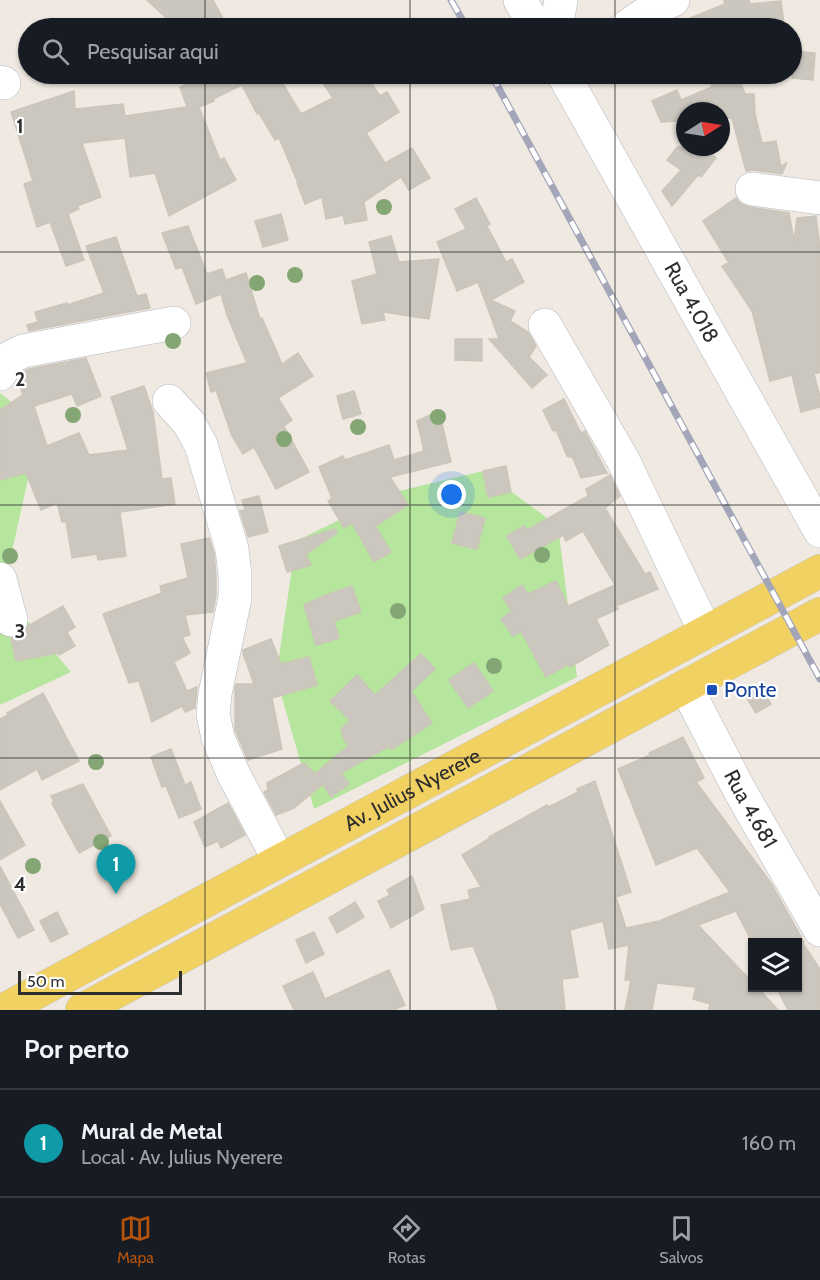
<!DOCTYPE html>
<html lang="pt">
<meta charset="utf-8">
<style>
body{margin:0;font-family:Cabin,sans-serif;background:#20242c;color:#f1f3f6}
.controls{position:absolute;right:18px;bottom:18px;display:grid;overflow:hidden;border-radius:0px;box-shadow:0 2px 4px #0004}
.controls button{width:54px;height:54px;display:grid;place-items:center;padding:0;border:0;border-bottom:2px solid #363941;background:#171b24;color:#f1f3f6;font:30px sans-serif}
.compass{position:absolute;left:676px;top:102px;width:54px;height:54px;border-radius:50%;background:#171b24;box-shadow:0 2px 4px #0004;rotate:78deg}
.scale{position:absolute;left:18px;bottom:15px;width:164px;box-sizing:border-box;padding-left:6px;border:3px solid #2e2e2e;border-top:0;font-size:16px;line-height:21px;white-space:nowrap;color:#2e2e2e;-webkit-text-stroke:4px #fff;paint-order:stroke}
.you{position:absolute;left:452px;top:495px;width:21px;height:21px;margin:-15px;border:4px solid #fff;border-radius:50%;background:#1a73e8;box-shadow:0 0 0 9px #1a73e833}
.badge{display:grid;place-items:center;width:39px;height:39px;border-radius:50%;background:#b45309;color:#fff;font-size:20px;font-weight:700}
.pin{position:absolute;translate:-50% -50px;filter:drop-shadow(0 2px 3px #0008)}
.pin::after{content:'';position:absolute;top:32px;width:21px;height:18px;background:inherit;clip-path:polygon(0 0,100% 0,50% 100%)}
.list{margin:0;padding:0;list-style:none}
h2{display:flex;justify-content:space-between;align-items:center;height:78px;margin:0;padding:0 24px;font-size:26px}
h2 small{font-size:20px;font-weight:400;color:#9ea1a6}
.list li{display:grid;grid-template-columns:39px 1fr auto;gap:18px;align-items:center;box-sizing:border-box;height:108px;padding:0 24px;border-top:2px solid #363941}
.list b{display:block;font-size:22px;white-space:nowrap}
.list p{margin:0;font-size:20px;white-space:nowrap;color:#9ea1a6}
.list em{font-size:20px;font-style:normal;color:#9ea1a6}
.icon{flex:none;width:33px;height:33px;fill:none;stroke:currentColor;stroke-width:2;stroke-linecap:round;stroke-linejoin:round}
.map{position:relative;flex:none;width:820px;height:1010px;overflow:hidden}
.search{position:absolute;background:#171b24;box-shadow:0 2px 4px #0004;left:18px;right:18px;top:18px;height:66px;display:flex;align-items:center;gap:15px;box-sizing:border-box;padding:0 21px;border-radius:33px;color:#9ea1a6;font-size:22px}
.sheet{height:186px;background:#171b24}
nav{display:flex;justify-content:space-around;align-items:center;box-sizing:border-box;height:84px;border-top:2px solid #363941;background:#171b24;font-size:16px;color:#9ea1a6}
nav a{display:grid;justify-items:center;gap:3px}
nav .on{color:#b45309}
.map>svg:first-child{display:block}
.green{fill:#b6e59e}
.building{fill:#cbc7bf;stroke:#cbc5ba;stroke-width:1.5}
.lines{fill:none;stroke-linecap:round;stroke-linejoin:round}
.minor-casing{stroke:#b4b7c1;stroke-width:34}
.major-casing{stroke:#c9c9c9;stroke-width:34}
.minor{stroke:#fff;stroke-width:33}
.major{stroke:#f2d163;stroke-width:33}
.rail-casing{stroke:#a3a6b8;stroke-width:7}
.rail{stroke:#fff;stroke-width:4.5;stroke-dasharray:14;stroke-linecap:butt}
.tree{fill:#84a574}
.grid{fill:none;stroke:#2e2e2e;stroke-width:1.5;stroke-opacity:0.55}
.transit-dot{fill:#1a4fb4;stroke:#fff;stroke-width:2}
.labels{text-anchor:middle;stroke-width:4.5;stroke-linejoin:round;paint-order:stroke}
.street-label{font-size:21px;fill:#2e2e2e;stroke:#fff}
.transit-label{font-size:21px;fill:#164399;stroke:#fff;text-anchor:start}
.grid-label{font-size:20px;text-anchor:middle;font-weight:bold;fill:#2e2e2e;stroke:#fff;stroke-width:4.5;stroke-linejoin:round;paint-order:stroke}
</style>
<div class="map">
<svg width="820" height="1010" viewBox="0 0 820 1010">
<rect width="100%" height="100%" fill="#efe9e1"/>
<!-- green -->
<g class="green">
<path d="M0,393L40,425L3,592L71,672L0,705Z"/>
<path d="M483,471L558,526L577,677L314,809L276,677L296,541L399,491Z"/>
</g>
<!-- building -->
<g class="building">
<path d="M147,0H213L228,28H177Z"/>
<path d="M724,0H749L750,4L781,1L784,24L741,28H666L725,4Z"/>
<path d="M792,51L815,53L813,80L792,78Z"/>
<path d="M215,74H277L301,114L333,98L317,74H365L380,96L387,92L399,112L366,133L385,163L412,148L430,178L409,190L401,177L364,202L367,220L345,224L343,215L326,219L322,197L305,204L297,183H298L279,138L275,140L259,113L257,114L242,85L213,99L214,101L199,107L220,160L224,158L236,180L169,216L155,173L130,177L125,138L82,143L101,197L77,206L79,209L68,214L84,260L66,266L50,222L37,227L24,184L33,181L11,112L74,91L75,109L123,104L125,116L187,107L180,87Z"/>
<path d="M707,74H737L745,94H754L755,114L762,143L776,141L781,167L787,162L782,174L754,170L746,171L732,118L721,119V111H705L709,107L699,111H685V117L677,121L661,122L652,101L677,90L681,100L712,87Z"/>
<path d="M677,147H702L716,158L701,177L698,175L672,206L662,191L681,170L667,160Z"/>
<path d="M476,198L490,224L487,226L506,262L512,259L524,282L491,300L515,311L510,321L528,332L536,346L529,357L547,375L532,388L489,339H499L478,282L457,291L437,242L466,229L455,209Z"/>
<path d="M736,198L741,204L749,207L789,213L794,241L797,218L816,216L820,248V372L814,374L820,397V407L801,412L792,375L770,381L752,311L722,266L729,263L703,221Z"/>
<path d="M281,214L288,240L263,247L255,221Z"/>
<path d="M188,226L207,274L222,269L226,280L246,273L260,319L262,318L282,364L298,353L313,376L278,398L292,420L284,426L309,472L276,489L254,447L243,454L232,436L216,390L211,392L206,373L247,363L227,315L221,294L196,304L182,267L176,269L162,233Z"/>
<path d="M391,236L399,262L439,259L429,319L383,312L385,320L362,324L352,281L377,274L369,242Z"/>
<path d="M116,237L137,296L146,294L150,308L29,331L27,325L38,322L35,312L67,303V305L104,293L86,246Z"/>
<path d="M455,339H482V361L455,360Z"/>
<path d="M86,358L101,396L77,406L72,394L34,406L47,446L79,433L89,455L128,450L111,397L144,386L153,412L162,479L171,478L175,504L120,512L126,556L98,560L97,554L72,558L66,521L62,522L57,503L41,510L26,473L0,480V410L23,395L18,380L23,372L29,369Z"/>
<path d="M354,391L361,414L343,419L337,396Z"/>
<path d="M564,399L581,433L585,431L607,473L581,478L573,458L567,456L556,430L553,431L543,410Z"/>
<path d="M439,411L451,462L390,477L408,505L375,526L391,552L374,562L352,523L344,528L328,501L332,498L319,467L343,456L345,460L389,445L394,460L424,451L417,421Z"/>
<path d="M506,466L511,492L488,497L483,471Z"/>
<path d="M610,475L620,496L605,508L645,574L650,572L658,589L616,606L618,609L596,619L609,645L570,667L568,664L546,677L521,631L513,636L501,619L512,611L503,598L522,585L528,594L556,581L568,606L615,585L583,531L566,541L563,535L520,559L507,536L524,526L527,530L588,496L586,489Z"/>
<path d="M259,496L268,532L248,537L240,511L245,510L242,500Z"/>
<path d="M460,512L485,518L477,549L452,543Z"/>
<path d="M335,529L337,533L306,554L311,565L287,572L279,546Z"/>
<path d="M209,538L214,553L216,576V596L213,612L185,615L190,635L182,637L190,653L174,662L187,691L197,687L195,708L185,712L182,706L152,722L139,681L129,683L103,614L162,593L160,586L188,578L181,544Z"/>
<path d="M352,586L361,612L334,621L339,638L316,645L304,605L326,595Z"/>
<path d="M63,606L75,627L67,632L75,646L59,655L58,653L16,661L11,638L24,634L28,626Z"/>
<path d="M271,639L281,664L309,657L317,685L272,698L282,749L248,760L235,730V688L236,684H254L243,653V650Z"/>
<path d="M421,654L435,669L411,691L432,723L391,750L389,746L341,773L349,784L331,797L323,784L294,808L276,815L264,792L268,790L267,783L304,763L315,774L349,745L345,741L341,730L350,720L330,701L357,675L375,695Z"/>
<path d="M474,663L493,691L468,708L449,680Z"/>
<path d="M759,685L771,704L756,713L744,694Z"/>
<path d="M43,693L79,761L42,780L37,769L0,790V719L8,715L7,713Z"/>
<path d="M683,737L704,778L696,782L771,883L804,942H802L820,969V1010H788L776,987H798V942H752L736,911L698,925L753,983V987H757L778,1010H709L710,1004L693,999L696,987L657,983L652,1010H625L631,980H625L629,945L609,949L603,921L570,930L578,977L562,979L565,1010H498L494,997L473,946L451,950L441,905L470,899L468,890L481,887L462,855L490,838L489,837L547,805L549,807L578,792L577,789L595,781L631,892L616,897L626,928L659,921L730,892L697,848L656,865L618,769L650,755L649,753Z"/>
<path d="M171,749L185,785L191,782L201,809L179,818L166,786L162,787L151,757Z"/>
<path d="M83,784L111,836L79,853L52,803L54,802L51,796Z"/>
<path d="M0,801L25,845L0,860Z"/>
<path d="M228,803L245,835L221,848L218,841L205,847L194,822Z"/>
<path d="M0,866L34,930L18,938L0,904Z"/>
<path d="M412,876L424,909L391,928L378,901L390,895L387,890Z"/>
<path d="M355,902L364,917L337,933L329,918Z"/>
<path d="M57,912L68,934L51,942L40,921Z"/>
<path d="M314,932L324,954L306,963L296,940Z"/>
<path d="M389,970L405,1005L393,1010H294L283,986L313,972L325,999Z"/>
</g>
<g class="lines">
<!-- minor casing -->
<g class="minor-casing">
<g id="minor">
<path d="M520,0L536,28"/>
<path d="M556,28L561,0"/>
<path d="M625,28L651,10L673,0"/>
<path id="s1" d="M563,74L820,531"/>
<path d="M0,82L4,83"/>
<path d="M752,189L820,198"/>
<path d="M545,325L623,460L706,633"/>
<path d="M0,374L9,358L23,351L174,323"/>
<path d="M169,401L189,423L201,445L232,549L235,575V598L215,694L213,714L218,738L234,775L279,860"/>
<path d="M0,579L11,620"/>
<path id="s2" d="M686,687L740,791L820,930"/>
</g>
</g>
<!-- major casing -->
<g class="major-casing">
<g id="major">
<path id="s3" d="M4,1010C275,862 548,718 820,571"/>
<path d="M82,1010L820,614"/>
</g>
</g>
<!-- minor -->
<use href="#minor" class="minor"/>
<!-- major -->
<use href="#major" class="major"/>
<!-- rail casing -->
<g class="rail-casing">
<g id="rail">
<path d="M451,0L467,28"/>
<path d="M491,74L820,679"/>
</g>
</g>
<!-- rail -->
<use href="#rail" class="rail"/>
</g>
<!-- trees -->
<g class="tree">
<circle cx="384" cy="207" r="8"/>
<circle cx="295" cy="275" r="8"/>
<circle cx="257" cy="283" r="8"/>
<circle cx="173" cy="341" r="8"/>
<circle cx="73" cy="415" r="8"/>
<circle cx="438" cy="417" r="8"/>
<circle cx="358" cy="427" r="8"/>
<circle cx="284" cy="439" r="8"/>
<circle cx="542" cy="555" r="8"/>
<circle cx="10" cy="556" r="8"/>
<circle cx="398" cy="611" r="8"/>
<circle cx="494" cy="666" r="8"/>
<circle cx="96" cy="762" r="8"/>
<circle cx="101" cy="842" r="8"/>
<circle cx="33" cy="866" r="8"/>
</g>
<!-- grid -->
<path class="grid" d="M205,0V28M410,0V28M615,0V28M205,74V1010M410,74V1010M615,74V1010M0,252H820M0,505H820M0,758H820"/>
<!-- markers -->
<rect class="transit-dot" x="706" y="684" width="12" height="12" rx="3"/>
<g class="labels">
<!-- street labels -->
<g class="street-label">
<text dy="7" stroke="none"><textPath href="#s1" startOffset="262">Rua 4.018</textPath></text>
<text dy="7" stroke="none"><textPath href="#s3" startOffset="464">Av. Julius Nyerere</textPath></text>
<text dy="7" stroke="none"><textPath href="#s2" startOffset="138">Rua 4.681</textPath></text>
</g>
<!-- transit labels -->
<g class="transit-label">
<text x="724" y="697">Ponte</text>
</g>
</g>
<g class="grid-label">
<text x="20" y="133">1</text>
<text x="20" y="386">2</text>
<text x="20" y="638">3</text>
<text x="20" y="891">4</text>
</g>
</svg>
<div class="controls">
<button><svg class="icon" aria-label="layers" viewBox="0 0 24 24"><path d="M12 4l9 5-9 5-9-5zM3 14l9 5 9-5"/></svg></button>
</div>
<svg class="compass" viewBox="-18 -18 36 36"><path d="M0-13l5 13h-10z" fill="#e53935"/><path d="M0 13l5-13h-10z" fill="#9ea1a6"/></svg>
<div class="scale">50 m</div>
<div class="you"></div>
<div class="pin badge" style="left:116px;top:894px;background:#0f9aa8">1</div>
<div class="search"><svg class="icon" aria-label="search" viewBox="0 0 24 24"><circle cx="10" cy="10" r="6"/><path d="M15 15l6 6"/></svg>Pesquisar aqui</div>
</div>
<section class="sheet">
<h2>Por perto<small></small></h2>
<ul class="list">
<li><span class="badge" style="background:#0f9aa8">1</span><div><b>Mural de Metal</b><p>Local · Av. Julius Nyerere</p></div><em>160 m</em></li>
</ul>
</section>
<nav>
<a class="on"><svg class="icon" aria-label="map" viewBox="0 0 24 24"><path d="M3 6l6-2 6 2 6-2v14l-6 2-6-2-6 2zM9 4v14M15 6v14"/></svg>Mapa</a>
<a><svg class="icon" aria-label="directions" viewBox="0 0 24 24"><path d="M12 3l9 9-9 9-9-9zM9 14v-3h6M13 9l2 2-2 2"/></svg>Rotas</a>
<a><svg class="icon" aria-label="saved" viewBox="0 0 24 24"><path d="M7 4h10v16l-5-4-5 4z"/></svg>Salvos</a>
</nav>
